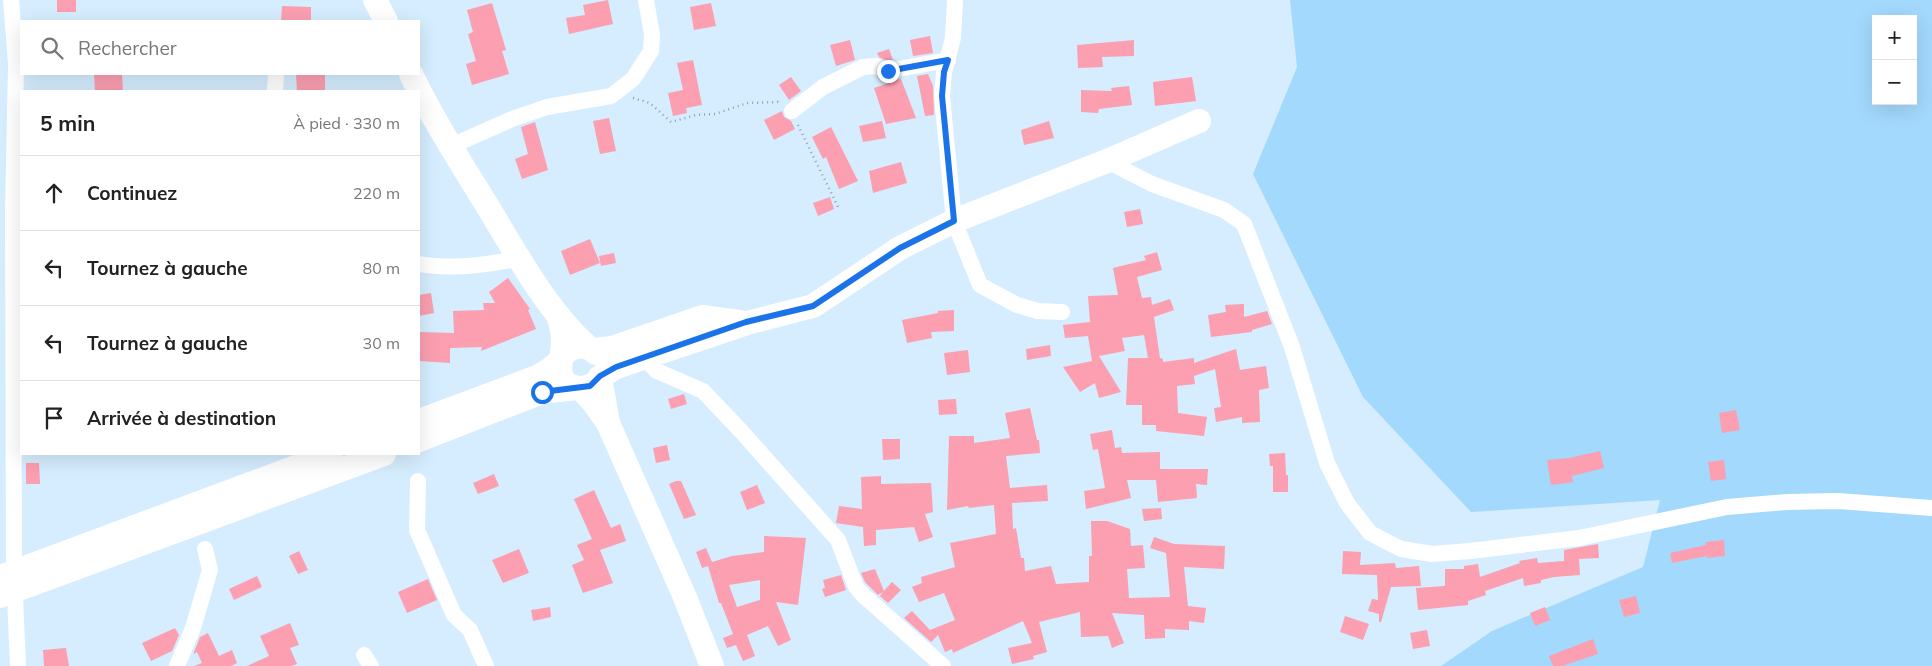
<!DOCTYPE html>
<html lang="fr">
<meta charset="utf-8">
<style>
body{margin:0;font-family:Mulish,sans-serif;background:#f2f2f2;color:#222}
.controls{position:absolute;right:15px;top:15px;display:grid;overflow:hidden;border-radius:0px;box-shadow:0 5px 20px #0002}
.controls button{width:45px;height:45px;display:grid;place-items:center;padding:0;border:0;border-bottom:1px solid #e0e0e0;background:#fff;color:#222;font:25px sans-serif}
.stop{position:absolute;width:15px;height:15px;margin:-11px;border:4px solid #1a73e8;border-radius:50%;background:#fff}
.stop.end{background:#1a73e8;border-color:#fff;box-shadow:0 1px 5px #0008}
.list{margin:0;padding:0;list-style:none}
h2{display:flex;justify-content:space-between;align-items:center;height:65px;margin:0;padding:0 20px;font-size:21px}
h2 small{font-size:16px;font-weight:400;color:#767676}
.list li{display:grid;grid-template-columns:32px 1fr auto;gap:15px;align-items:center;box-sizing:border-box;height:75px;padding:0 20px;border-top:1px solid #e0e0e0}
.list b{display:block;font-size:19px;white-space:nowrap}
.list em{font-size:16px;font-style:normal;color:#767676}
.icon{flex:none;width:28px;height:28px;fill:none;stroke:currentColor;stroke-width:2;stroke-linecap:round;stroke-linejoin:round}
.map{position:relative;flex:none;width:1932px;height:666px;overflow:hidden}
.search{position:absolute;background:#fff;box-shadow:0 5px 20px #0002;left:20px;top:20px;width:400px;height:55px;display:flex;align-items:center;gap:12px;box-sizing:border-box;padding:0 18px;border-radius:0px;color:#767676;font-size:19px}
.panel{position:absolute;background:#fff;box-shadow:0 5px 20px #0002;left:20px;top:90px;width:400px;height:365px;border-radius:0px}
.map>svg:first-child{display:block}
.green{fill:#a3d9fd;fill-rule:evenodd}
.building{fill:#fb9fb1;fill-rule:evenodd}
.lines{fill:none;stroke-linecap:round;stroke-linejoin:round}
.path{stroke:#90a2ae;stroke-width:2.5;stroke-dasharray:1 4;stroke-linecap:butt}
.street{stroke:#fff;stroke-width:16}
.secondary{stroke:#fff;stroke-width:24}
.route{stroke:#1a73e8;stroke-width:6}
</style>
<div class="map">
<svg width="1932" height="666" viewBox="0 0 1932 666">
<rect width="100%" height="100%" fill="#d5edfe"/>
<!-- green -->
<path class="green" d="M1290,0H1932V666H1441L1492,631L1643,567L1660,500L1471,512L1363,397L1253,174L1297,67ZM1876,19H1913V101H1876Z"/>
<!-- building -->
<g class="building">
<rect x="57" y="0" width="19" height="12"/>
<path d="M608,0L613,24L569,34L566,18L585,15L583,5Z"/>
<path d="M492,3L506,50L502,51L509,74L472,85L466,64L476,61L468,34L473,32L467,10Z"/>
<path d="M711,3L716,26L694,30L690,7Z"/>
<path d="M282,6L311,7V21H281Z"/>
<path d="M930,36L933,53L913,56L910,40Z"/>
<path d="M850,40L855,60L836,66L830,45Z"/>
<path d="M1134,40V56L1102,57L1103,67L1078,68L1077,45Z"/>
<path d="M889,49L893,60L888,61L879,57L877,53Z"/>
<path d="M693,60L702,105L686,108L687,113L673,116L668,93L683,90L677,63Z"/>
<path d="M94,74H122L123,91H95Z"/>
<path d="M296,74H325V91H297Z"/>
<path d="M928,74L933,86L934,115L925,116L917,76Z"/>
<path d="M791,77L801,91L789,100L779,85Z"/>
<path d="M1192,77L1196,101L1155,106L1153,82Z"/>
<path d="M901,79L916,118L886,124L874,88L889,83L888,81Z"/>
<path d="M1129,86L1132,105L1099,109L1098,113L1081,112V90L1112,91L1111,88Z"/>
<path d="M782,111L784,117L791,121L795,129L774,140L764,120Z"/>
<path d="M609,118L616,151L600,154L593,121Z"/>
<path d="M882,121L886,138L863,142L859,126Z"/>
<path d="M1049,121L1054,138L1024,145L1021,130Z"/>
<path d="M535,122L548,170L522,179L515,159L528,154L521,127Z"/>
<path d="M831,127L858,181L839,189L826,157L823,159L812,137Z"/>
<path d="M901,162L907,183L873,193L869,171Z"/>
<path d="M830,197L834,209L818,216L813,203Z"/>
<path d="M1140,209L1143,224L1127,227L1124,212Z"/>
<path d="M590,239L600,263L570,275L561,251Z"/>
<path d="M1157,252L1162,270L1137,277L1142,298L1151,297L1152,305L1170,299L1174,310L1154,317L1160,358L1163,359V362L1194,358V363L1236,349L1240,370L1266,366L1269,388L1259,390L1260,422L1242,423V417L1216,422L1214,408L1221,407L1215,369L1194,376L1195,384L1177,386L1178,413L1207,417L1204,436L1156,431V425H1142V405H1126L1128,358H1148L1144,335L1122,338L1125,351L1099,356L1121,392L1099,398L1095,383L1080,392L1063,367L1092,361L1088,336L1065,338L1063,325L1090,322L1088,296L1118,295L1113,268L1146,260L1144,256Z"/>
<path d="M614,253L616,263L601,266L599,256Z"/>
<path d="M508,278L530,309L528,310L536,329L481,351L482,347L450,348V363L419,361V332L454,333L453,311L484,310L483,303H495L489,292Z"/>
<path d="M431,293L434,313L419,316V295Z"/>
<path d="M1244,304V317L1267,311L1272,324L1252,330V332L1211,337L1208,315L1226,312L1225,305Z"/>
<path d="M954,310V331L931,332L932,338L907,343L902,320L938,313V311Z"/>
<path d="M1050,345L1051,356L1027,360L1026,349Z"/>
<path d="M968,350L970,372L947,375L944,353Z"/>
<path d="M684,394L687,404L671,409L668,399Z"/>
<path d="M956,399L957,414L939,415L938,400Z"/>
<path d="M1030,408L1037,440H1039L1040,453L1006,456L1010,488L1047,485L1048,501L1012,503L1013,529L1016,528L1021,558H1024L1025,571L1051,566L1056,584L1089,582V556H1092L1091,521H1107L1130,529L1131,546L1143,545L1145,568L1127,569L1129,598L1170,597L1166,553L1150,548L1154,537L1174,544L1225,546L1224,569L1184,567L1188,606L1206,608L1204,623L1189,621V630L1165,629V638L1145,639L1144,615L1112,613L1124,643L1112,648L1108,636L1081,637L1080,612L1039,622L1047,652L1033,656L1034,659L1012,664L1008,648L1032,643L1023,621L953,653L952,649L945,652L938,635L931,642L904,618L912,611L930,630L955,620L944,593L919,602L912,587L922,583L921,577L955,567L950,543L996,534L994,505L969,508L968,506L947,510L949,436H974V443L1010,438L1005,413Z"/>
<path d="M1736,410L1740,430L1722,433L1719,413Z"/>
<path d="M1112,430L1115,448L1121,447L1122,453L1160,452V469H1208L1207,485L1196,484L1197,498L1158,502L1156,480H1127L1131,498L1086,509L1084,491L1105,488L1098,449L1093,450L1090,434Z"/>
<path d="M882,439H900V459L883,460Z"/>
<path d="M667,445L670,460L656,463L653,448Z"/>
<path d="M1600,451L1604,468L1572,476L1573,482L1551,485L1547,460L1569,458Z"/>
<path d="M1285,453L1286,475H1288V492H1273V466H1270L1269,454Z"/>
<path d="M1724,460L1726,479L1711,481L1708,462Z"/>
<path d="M26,463H39L40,484H26Z"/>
<path d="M494,474L499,486L478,494L473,483Z"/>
<path d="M881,476V484L931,483L933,512L925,514L933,537L919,542L914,527L876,530V545L864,546L863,527L836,523L839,506L862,509L861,477Z"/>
<path d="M676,481H681L696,515L684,519L669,484Z"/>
<path d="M757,485L765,503L747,510L740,492Z"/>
<path d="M594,490L611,528L620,524L626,541L600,550L613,583L583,593L572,565L584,560L577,545L592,539L574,499Z"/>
<path d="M1161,508L1162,519L1144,521L1142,509Z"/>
<path d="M764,536L806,538L798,605L776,602L791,640L778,646L768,626L747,635L755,656L743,661L736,645L727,648L723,638L733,634L721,603H719L708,566L702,568L696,552L706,548L712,562L732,556L764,552ZM760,580V600L737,607L729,585Z"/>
<path d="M1724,540L1725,556L1707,558V556L1672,563L1670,553L1706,545V542Z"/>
<path d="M1598,544L1599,558L1579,559L1580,575L1554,577L1541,580V583L1524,586L1523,578L1485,591L1486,595L1468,601V605L1418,610L1416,588L1445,586V569H1464V566L1478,564L1480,577L1520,563L1519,561L1537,558L1538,563L1564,561V550Z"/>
<path d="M519,549L529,573L503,583L492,560Z"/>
<path d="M299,551L308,570L298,574L289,556Z"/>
<path d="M1343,551L1361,552L1360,565L1395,563L1396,568L1419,566L1421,586L1391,587L1381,622H1379V614L1368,611L1372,599L1378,600L1377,575L1342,574Z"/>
<path d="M875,569L884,591L892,582L901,590L888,603L880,596L883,592L878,595L865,582L861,573Z"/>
<path d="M841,575L846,590L825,597L822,589L825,588L823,580Z"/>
<path d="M257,576L262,587L234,600L229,589Z"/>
<path d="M428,579L437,600L407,613L398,592Z"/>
<path d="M1636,596L1640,613L1624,617L1619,600Z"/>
<path d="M550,607L551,617L533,621L531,610Z"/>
<path d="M1545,607L1550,620L1535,626L1530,613Z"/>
<path d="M1345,616L1369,624L1363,640L1340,632Z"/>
<path d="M290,623L299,645L290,648L297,664L291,666H247L269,656L260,636Z"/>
<path d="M175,628L179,635L172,651L151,661L142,643Z"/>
<path d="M1427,630L1430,646L1413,649L1410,633Z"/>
<path d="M208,633L219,656L232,650L237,663L231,666H194L202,663L197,652L194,654V652L200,637Z"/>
<path d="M1593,639L1598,654L1562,666H1553L1549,656Z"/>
<path d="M66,648L69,666H44L43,650Z"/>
</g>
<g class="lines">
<!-- path -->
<g class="path">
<path d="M633,98L650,103L671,122L696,115L715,114L747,103L778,102L781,104"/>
<path d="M798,125L839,209"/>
</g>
<!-- street -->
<g class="street">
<path d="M11,0L16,64L13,210L14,572L18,666"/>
<path d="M955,0L953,38L944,72L942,96L954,221L980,285L1017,305L1038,311L1062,312"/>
<path d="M275,91L276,74"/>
<path d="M792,111L823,87L863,67L876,66L887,71L948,60"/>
<path d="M451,146L512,119L547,107L611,96L633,79L651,51L652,35L646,0"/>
<path d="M1107,161L1152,184L1224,210L1244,224L1292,347L1327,463L1347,503L1370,533L1401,549L1432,554L1470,551L1579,538L1727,507L1787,502L1838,501L1932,508"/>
<path d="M419,264C452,270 488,265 520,258"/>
<path d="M644,358L657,371L703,391L741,431L838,540L856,587L863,595L943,666"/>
<path d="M418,481L417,530L454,615L470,630L486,666"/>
<path d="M364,655L371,666"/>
<path d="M177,666L193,628L210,570L205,549"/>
</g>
<!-- secondary -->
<g class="secondary">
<path d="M375,0L386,21"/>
<path d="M411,74C434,122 463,166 491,212C518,257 549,313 588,347"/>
<path d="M559,316C560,324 563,332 563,339C564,356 551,380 574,387C581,389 587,388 593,384"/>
<path d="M594,350L612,348L702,317L740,322"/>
<path d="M563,355C573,345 586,343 596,353"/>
<path d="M580,388L594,403L608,423L684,595L712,666"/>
<path d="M419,421L537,377L549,370L560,361"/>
<path d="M608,423L600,377L616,367L747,323L813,306L900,248L954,221L1107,161L1199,121"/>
<path d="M419,440L542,392L576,388"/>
<path d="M0,577L331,454"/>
<path d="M0,596L384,454"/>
</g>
</g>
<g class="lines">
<!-- route -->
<path class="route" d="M542,392L590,386L600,376L616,367L746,322L813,306L900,248L954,221L942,96L944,72L948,60L888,71"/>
</g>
</svg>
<div class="controls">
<button>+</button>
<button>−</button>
</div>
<div class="stop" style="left:542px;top:392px"></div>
<div class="stop end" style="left:888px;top:71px"></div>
<div class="search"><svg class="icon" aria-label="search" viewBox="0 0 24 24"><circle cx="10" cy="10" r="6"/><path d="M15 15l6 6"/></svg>Rechercher</div>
<section class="panel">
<h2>5 min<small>À pied · 330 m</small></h2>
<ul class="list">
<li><svg class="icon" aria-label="ahead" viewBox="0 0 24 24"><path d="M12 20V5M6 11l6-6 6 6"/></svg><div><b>Continuez</b></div><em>220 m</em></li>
<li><svg class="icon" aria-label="left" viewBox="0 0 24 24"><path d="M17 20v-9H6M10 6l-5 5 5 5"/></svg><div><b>Tournez à gauche</b></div><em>80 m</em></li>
<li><svg class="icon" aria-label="left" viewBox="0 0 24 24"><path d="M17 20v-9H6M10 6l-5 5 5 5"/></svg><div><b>Tournez à gauche</b></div><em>30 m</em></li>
<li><svg class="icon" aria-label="arrive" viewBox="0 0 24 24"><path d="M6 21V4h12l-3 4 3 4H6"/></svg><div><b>Arrivée à destination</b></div></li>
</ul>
</section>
</div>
